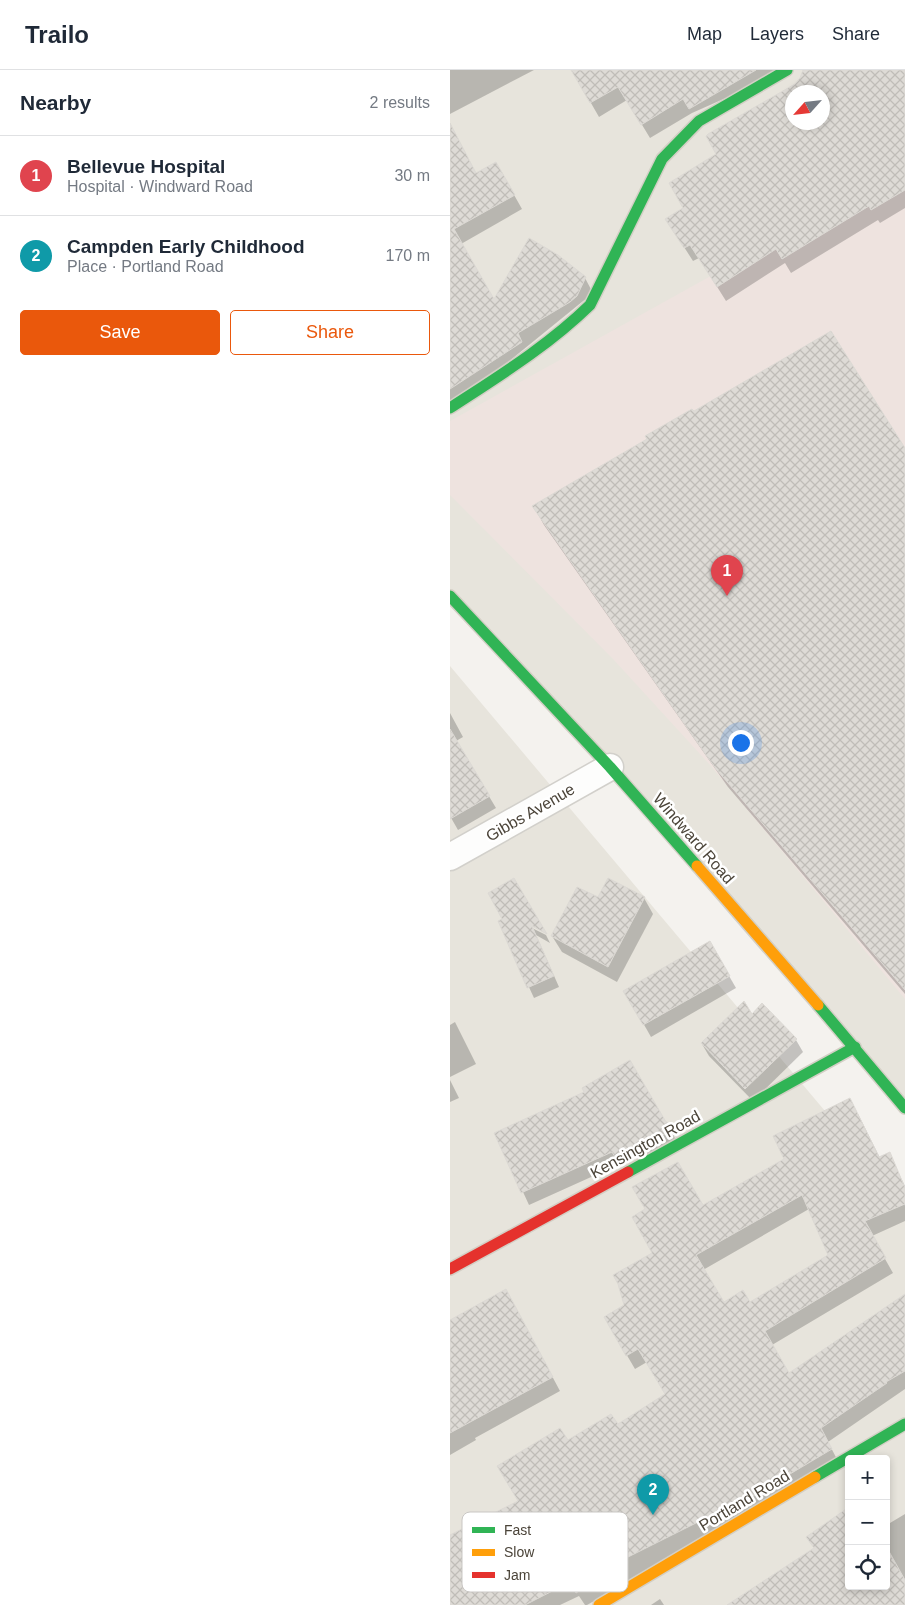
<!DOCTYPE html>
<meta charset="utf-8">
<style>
body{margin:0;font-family:Helvetica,sans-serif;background:#f6f6f7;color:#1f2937}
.controls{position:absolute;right:15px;bottom:15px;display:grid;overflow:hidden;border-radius:5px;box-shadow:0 2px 8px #0003}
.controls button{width:45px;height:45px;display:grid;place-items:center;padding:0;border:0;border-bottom:1px solid #e0e1e3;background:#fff;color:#1f2937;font:25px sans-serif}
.compass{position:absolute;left:335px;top:15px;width:45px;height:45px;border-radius:50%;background:#fff;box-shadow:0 2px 8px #0003;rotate:243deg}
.you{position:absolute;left:290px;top:672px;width:18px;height:18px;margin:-12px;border:4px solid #fff;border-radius:50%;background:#1a73e8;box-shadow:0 0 0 8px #1a73e833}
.badge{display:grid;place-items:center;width:32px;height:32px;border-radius:50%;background:#ea580c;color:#fff;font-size:16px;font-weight:700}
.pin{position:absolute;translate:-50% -41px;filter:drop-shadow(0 1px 2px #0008)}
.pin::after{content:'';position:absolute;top:26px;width:18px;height:15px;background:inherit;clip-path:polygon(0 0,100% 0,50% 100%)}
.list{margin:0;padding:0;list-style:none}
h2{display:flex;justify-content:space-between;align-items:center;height:65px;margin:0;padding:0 20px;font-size:21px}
h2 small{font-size:16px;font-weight:400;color:#747a83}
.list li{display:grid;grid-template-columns:32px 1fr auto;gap:15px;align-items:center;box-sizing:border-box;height:80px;padding:0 20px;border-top:1px solid #e0e1e3}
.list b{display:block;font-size:19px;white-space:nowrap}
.list p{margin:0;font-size:16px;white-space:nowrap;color:#747a83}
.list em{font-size:16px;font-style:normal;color:#747a83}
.actions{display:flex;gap:10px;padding:15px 20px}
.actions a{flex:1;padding:11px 0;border:1px solid #ea580c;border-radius:5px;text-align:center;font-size:18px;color:#ea580c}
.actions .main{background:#ea580c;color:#fff}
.icon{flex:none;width:28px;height:28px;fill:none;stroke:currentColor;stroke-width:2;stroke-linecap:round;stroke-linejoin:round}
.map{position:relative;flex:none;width:455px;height:1535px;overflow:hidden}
header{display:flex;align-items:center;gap:30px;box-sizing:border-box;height:70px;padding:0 25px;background:#fff;border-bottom:1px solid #e0e1e3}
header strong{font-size:24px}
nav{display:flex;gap:28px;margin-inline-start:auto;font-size:18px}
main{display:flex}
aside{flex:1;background:#fff}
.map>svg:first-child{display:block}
.residential{fill:#e7e4dc;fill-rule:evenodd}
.medical{fill:#eee3df}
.shadow{fill:#0003;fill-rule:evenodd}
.building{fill:url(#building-cross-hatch);stroke:#dcd9d4;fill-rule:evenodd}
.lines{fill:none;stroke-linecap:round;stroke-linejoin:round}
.street-casing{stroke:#d2d0cb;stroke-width:29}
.fast-casing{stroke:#d3cfc5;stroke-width:14}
.slow-casing{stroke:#d3cfc5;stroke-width:14}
.jam-casing{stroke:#d3cfc5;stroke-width:14}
.street{stroke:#fdfdfc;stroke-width:26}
.fast{stroke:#30b455;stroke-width:11}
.slow{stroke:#ff9f0a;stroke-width:11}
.jam{stroke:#e5322d;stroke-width:11}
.labels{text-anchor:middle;stroke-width:5;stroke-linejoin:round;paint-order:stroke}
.street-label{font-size:16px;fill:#4b4439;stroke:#fff}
.key{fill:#fff;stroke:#c9c7c4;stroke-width:1}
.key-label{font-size:14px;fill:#4b4439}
</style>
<header>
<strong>Trailo</strong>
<nav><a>Map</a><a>Layers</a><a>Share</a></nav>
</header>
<main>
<aside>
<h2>Nearby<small>2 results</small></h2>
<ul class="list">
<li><span class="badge" style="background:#e0444e">1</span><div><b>Bellevue Hospital</b><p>Hospital · Windward Road</p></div><em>30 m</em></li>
<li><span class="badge" style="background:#0f9aa8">2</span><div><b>Campden Early Childhood</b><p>Place · Portland Road</p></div><em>170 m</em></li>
</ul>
<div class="actions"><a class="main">Save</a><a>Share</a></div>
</aside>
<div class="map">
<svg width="455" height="1535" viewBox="0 0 455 1535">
<defs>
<pattern id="building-cross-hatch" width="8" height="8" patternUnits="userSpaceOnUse" patternTransform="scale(1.25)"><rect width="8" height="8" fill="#dedbd6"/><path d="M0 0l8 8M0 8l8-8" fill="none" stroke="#c0bdb8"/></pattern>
</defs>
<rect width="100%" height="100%" fill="#f4f2ee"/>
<!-- residential -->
<g class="residential">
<path d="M0,0H455V1038L0,526ZM342,22H372V52H342Z"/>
<path d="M0,596L455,1136V1535H0ZM399,1389H436V1516H399Z"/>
</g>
<!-- medical -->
<path class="medical" d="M455,98V929L261,696L164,590L0,425V351Z"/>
<!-- shadow -->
<g class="shadow">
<path d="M0,0H84L0,44Z"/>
<path d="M122,0H339L242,43L200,68L177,30L149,47Z"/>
<path d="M352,0H455V138L430,153L428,150L341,203L335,193L276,231L249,188L243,191L225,163L235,138L268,84L346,14L351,9L354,0ZM342,22H372V52H342Z"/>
<path d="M0,53L26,104L46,93L72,139L11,174L44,231L135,208L143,223L0,339Z"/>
<path d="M455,381V924L278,717L94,455L84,437Z"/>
<path d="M0,643L13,667L6,671L46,738L8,760L0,746Z"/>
<path d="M64,810L94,861L77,852L76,855L96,865L100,873L86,865L109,917L84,928L49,852L54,850L39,823Z"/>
<path d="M194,828L203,844L167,912L112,882L102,866L148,829Z"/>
<path d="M260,873L286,918L201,967L175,921Z"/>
<path d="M302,946L346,970L353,982L303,1031L259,986L252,974Z"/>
<path d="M5,952L26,994L0,1007V955Z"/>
<path d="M0,1010L9,1028L0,1032Z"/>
<path d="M136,1023L217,1053L227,1072L170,1094L79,1135L46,1063Z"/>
<path d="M408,1044L430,1088L439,1084L455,1116V1151L422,1166L443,1203L322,1275L339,1305L455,1226V1319L378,1372L389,1393L137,1535H135L129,1526L110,1535H0V1466L70,1431L117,1372L167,1356L217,1325L197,1292L185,1299L155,1248L176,1236L204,1183L252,1137L335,1090ZM359,1139L380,1186L299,1234L273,1233L253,1200Z"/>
<path d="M64,1235L110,1321L25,1368L26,1370L0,1385V1252Z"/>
<path d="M455,1444V1535H282L399,1516H436V1448L440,1453Z"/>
<path d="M210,1529L214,1535H201Z"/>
</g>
<!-- building -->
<g class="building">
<path d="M121,0H306L239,39L233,29L191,55L168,17L140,33Z"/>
<path d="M353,0H455V120L421,140L419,136L332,189L326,179L267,217L240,175L234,178L215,149L233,138L219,113L266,84L256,66L258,64L345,14L350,8ZM342,22H372V52H342Z"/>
<path d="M0,53L26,103L46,92L65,125L4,159L44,229L79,168L108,185L136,207L127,226L120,232L68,263L72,272L0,319Z"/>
<path d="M381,261L455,378V920L266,699L82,436L197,369L195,366L242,339L244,341Z"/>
<path d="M0,659L40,726L0,749Z"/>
<path d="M64,808L97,864L82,856L104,906L77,918L48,851L52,849L38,823Z"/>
<path d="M158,808L195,827L158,897L101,866L127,817L148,827Z"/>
<path d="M260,871L280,906L193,955L173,921Z"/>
<path d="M294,931L302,944L312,933L347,969L295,1019L251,973Z"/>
<path d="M180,990L216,1052H217L222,1060L167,1090L162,1082L71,1123L44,1063L134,1022L132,1018Z"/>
<path d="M400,1028L429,1087L440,1082L455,1118V1134L415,1151L436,1188L315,1261L339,1303L455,1224V1301L436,1312L437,1313L371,1358L382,1379L261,1451L258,1447L156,1498L159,1502L126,1523L120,1512L75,1535H0V1465L68,1431L47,1396L110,1358L118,1370L161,1344L168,1354L215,1324L188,1279L176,1286L154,1247L174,1235L168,1214L163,1205L202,1183L182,1147L195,1139L182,1117L228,1092L253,1135L334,1089L323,1066ZM352,1125L378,1185L300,1232L293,1220L274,1232L246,1185Z"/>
<path d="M56,1219L103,1307L0,1363V1250Z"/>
<path d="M399,1437V1516H436V1476L455,1510V1535H277L364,1478L356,1467Z"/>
</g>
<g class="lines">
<!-- street casing -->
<g class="street-casing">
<path id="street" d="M0,787L160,697"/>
</g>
<!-- fast casing -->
<g class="fast-casing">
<g id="fast">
<path d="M0,338C49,306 98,276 140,235L212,89L249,51L337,0"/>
<path d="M0,526L160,697L247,796"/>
<path d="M368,935L455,1038"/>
<path d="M178,1102L405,977"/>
<path d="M365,1407L455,1354"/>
</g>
</g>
<!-- slow casing -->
<g class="slow-casing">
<g id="slow">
<path d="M247,796L368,935"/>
<path d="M149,1535L365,1407"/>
</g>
</g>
<!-- jam casing -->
<g class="jam-casing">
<path id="jam" d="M0,1199L178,1102"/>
</g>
<!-- street -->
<use href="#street" class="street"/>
<!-- fast -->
<use href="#fast" class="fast"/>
<!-- slow -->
<use href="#slow" class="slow"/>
<!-- jam -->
<use href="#jam" class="jam"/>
</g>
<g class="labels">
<!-- street labels -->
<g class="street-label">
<text transform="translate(80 742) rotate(-30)" y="6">Gibbs Avenue</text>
<text transform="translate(244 768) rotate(49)" y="6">Windward Road</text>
<text transform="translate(195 1074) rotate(-29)" y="6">Kensington Road</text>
<text transform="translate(294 1430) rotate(-31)" y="6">Portland Road</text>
</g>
</g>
<!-- legend -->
<rect x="12" y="1442" width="166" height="80" rx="8" class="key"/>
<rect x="22" y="1457" width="23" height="6" fill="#30b455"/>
<rect x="22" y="1479" width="23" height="7" fill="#ff9f0a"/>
<rect x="22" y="1502" width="23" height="6" fill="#e5322d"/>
<g class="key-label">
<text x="54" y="1465">Fast</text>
<text x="54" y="1487">Slow</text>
<text x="54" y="1510">Jam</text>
</g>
</svg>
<div class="controls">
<button>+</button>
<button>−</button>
<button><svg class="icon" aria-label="locate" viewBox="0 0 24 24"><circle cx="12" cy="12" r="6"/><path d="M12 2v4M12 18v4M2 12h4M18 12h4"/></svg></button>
</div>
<svg class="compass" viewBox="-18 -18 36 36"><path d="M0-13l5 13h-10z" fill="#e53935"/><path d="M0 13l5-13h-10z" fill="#747a83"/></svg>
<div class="you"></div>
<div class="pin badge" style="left:277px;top:526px;background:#e0444e">1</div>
<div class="pin badge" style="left:203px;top:1445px;background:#0f9aa8">2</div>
</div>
</main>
